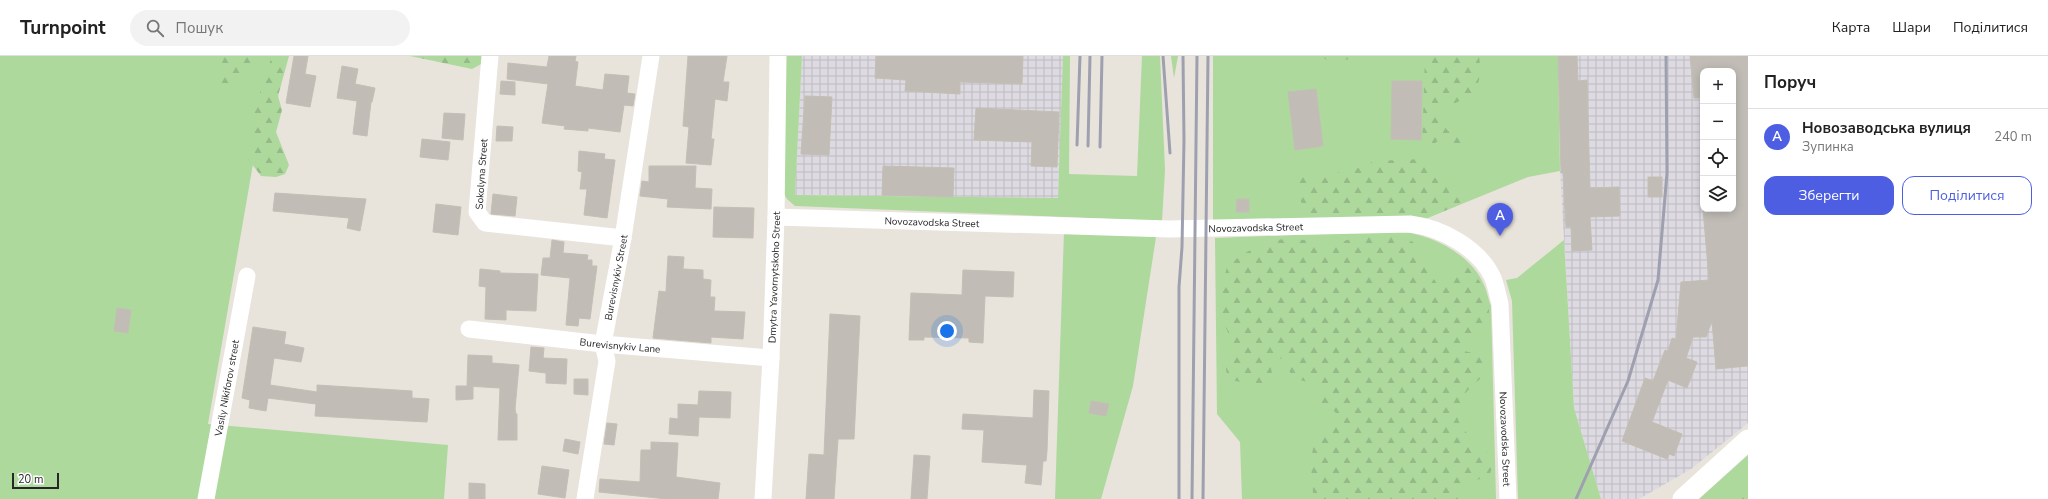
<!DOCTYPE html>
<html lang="uk">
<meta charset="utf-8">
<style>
body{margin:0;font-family:"Nunito Sans",sans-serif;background:#f2f2f2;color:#222}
.controls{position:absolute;right:12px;top:12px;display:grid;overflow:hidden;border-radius:8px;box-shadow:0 2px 10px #0003}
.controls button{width:36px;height:36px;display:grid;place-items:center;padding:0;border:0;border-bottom:1px solid #e0e0e0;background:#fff;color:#222;font:20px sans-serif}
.scale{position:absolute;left:12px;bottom:10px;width:47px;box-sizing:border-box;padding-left:4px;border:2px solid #272727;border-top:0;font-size:11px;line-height:14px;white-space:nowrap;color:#272727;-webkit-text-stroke:3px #fff;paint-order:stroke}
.you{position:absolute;left:947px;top:275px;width:14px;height:14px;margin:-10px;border:3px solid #fff;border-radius:50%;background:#1a73e8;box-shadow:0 0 0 6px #1a73e833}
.badge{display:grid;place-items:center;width:26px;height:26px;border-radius:50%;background:#4d5ee3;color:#fff;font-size:13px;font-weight:700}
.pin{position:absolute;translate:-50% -33px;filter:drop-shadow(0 1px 2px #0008)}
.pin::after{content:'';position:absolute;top:21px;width:14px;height:12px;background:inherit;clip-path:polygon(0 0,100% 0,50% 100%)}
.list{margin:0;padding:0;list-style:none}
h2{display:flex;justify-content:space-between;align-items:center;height:52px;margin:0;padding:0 16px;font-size:17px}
h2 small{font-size:13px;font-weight:400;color:#767676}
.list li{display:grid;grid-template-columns:26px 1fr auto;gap:12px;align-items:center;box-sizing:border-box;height:56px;padding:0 16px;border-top:1px solid #e0e0e0}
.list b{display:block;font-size:15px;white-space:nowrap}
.list p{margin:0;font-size:13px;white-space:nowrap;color:#767676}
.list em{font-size:13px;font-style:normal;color:#767676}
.actions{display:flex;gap:8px;padding:12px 16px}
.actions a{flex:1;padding:9px 0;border:1px solid #4d5ee3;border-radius:12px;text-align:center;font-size:14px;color:#4d5ee3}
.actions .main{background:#4d5ee3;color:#fff}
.icon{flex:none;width:22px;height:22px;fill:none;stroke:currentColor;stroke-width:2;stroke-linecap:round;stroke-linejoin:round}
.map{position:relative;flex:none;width:1748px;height:443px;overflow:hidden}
header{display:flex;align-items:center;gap:24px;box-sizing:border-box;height:56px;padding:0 20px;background:#fff;border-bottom:1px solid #e0e0e0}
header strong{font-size:19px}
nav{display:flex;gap:22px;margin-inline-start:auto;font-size:14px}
.search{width:280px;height:36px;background:#f2f2f2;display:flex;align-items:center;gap:10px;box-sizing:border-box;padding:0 14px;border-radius:22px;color:#767676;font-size:15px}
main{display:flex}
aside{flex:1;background:#fff}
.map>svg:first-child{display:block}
.industrial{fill:url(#industrial-grid);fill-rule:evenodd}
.green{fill:#add99d}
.forest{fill:url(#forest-firs)}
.building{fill:#c1bdb6;stroke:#c3bfb5}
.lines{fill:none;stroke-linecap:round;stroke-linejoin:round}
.minor{stroke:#fff;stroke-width:17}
.tertiary{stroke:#fff;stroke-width:21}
.rail{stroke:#9ea0b0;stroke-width:3}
.labels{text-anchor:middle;stroke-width:3.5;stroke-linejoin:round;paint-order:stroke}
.street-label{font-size:10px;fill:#272727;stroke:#fff}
</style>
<header>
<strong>Turnpoint</strong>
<div class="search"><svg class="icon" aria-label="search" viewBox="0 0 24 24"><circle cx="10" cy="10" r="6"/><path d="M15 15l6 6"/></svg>Пошук</div>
<nav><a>Карта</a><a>Шари</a><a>Поділитися</a></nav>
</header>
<main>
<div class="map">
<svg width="1748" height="443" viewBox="0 0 1748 443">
<defs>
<pattern id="industrial-grid" width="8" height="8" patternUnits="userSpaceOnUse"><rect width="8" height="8" fill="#dddbe1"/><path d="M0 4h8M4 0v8" fill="none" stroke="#bebcc1"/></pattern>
<pattern id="forest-firs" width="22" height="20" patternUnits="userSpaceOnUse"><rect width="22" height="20" fill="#add99d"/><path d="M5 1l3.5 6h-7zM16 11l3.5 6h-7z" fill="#95ba87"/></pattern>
</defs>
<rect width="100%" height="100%" fill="#e8e3db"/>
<!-- industrial -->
<g class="industrial">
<path d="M802,0H1063L1058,142L795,139Z"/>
<path d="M1558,0H1748V367L1691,413L1639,443H1601L1574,352L1560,115ZM1703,15H1733V153H1703Z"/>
</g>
<!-- green -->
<g class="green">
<path d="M0,0H278L253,108L208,368L448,389L444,443H0Z"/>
<path d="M785,0H802L795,139L1058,142L1063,0H1070L1069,118L1137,120L1142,0H1160L1165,114L1162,165L795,150L787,143L784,138Z"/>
<path d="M1171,0H1178L1174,22Z"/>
<path d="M1213,0H1558L1560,115L1528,121L1425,163L1304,162L1213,166Z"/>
<path d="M1064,175L1156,181L1133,330L1101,443H1055Z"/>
<path d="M1397,175C1428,177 1470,197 1483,227C1487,234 1488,243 1491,250L1496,443H1242L1240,386L1217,358L1215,182Z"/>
<path d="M1564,184L1574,352L1601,443H1518L1512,245L1506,224L1517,222Z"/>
<path d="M1748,399V443H1699Z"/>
</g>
<!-- forest -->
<g class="forest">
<path d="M223,0H251V12L233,30H223L220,24Z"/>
<path d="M272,0H289L278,40L282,54L276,76L289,109L285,118L276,121L261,120L248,103L255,52Z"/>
<path d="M410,0H484L483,7L472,13Z"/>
<path d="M1320,0H1368L1364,3L1327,4Z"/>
<path d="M1425,0H1479C1484,35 1472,40 1444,52L1440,61L1447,74L1458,81L1462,88L1452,91H1444L1443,87L1439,84L1433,89L1422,92Z"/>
<path d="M1422,103C1431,120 1436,127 1456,129L1462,138L1461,148L1425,163L1304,162L1300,139L1301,131L1293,124L1298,119L1307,123L1314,121L1318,126L1328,119L1362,111L1374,105Z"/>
<path d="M1363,179H1390L1406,181L1418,190L1429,216L1438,229H1452C1454,218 1451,213 1463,208C1481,220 1502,256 1479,273C1472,278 1470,279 1462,279L1460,286L1465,295L1482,300L1487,312L1485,320C1471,328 1455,345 1458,363C1459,369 1465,372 1467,378C1471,387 1473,390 1482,391C1492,400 1496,409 1488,421C1478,424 1465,424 1461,436L1470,443H1314C1311,425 1308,388 1321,373C1325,367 1333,365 1338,359L1334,355L1325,352L1318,344C1326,323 1308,329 1296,322C1289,318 1287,310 1283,303L1278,302L1272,304C1268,318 1282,332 1258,336L1241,326L1230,324C1221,309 1229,304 1233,288L1219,256V242L1227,211L1240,200L1266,185L1285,183L1306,184L1325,191Z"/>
<path d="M1748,431V443H1736Z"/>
</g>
<!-- building -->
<g class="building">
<path d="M294,0H308L305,18L316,20L310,51L286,47Z"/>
<path d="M549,0H576L575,5L578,6L575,30L603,34L605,18L629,20L627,37L635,38L633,50L624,49L620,76L588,72V75L564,73L565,70L542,67L548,28L507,23L508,7L547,11Z"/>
<path d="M688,0H727L723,26H729L727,45L715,43L711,83H714L711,109L686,107L689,71L683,70Z"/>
<path d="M876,0H1023L1022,28L960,26V38L905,35L906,24L875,22Z"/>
<path d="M1558,0H1577L1578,25L1587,24L1590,132L1619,131L1620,160L1590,161L1592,194L1572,195L1571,171H1566L1563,117H1561Z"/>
<path d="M1690,0H1748V310L1716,313L1712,265L1706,281H1693L1686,302L1697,306L1687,332L1668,324L1652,366L1682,378L1674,400L1669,398L1667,403L1622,385L1645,322L1653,325L1665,294L1668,295L1672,282L1676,283L1681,226L1709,224L1703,153H1733V15H1703V42H1694Z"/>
<path d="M342,10L358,13L355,28L375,32L372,46H371L367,80L353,78L357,45L337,42Z"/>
<path d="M501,25L515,26V39L500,38Z"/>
<path d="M1392,25H1422L1421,84L1391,83Z"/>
<path d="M1316,33L1323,90L1295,94L1288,36Z"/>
<path d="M805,40L832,41L829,99L801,98Z"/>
<path d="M976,52L1059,56L1057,111L1031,110L1032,86L974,84Z"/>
<path d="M444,57L465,58L463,84L442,82Z"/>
<path d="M497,70L513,71L512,85H496Z"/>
<path d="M422,83L450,86L448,104L420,101Z"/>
<path d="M579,95L605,98L604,103L615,104L607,162L584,159L587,133H580L582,116L578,115Z"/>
<path d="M649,110H696L695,132L712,133L711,153L667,151L668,143L640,140L642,125L649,126Z"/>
<path d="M883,110L954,112L953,141L882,139Z"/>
<rect x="1648" y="121" width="14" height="20"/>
<path d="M275,137L366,143L360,175L347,172L349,162L273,155Z"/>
<path d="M493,138L517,141L515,160L491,158Z"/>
<path d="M1237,143H1249V156H1236Z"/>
<path d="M436,148L461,151L458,179L433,176Z"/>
<path d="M714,151L754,152L753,182L713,181Z"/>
<path d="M552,184L564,186L563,197L588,199L587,204H592V210H597L590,263L579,262L578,270L566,269L570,222L541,219L543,202H550Z"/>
<path d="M668,200L684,201L683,213L703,214V223L711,224L710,241H715L714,255L745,256L743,283L711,281V287L653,282L659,235L666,236Z"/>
<path d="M480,213L500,215V217L538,218L536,255L506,254V264L485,263L486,231L479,230Z"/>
<path d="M963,214L1014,216L1013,241L985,240L983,287L969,286V282L924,281V284H909L911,237L962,239Z"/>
<path d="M117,252L131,254L128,277L114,275Z"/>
<path d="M830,258L860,260L854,383H838L834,443H806L809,398L824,399Z"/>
<path d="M253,271L286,276L284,288L304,292L301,306L274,302L270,329L317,336V329L412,335V342L429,343L427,366L315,360L316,348L268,342L266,355L249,352L250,344L242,342Z"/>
<path d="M531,291L544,292L543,302L567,303L566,328L546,327V317L529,315Z"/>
<path d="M468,299L492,300V307L519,309L515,353L516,358H517V384H498L500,332L467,330Z"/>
<path d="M574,323H588V339L574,338Z"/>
<path d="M456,330H473V343L456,344Z"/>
<path d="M1034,334L1049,335L1047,395L1046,405H1043L1041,429L1025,427L1027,409L982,406L984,374L962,373L963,358L1033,362Z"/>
<path d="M699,335L731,336L730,362L699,361L698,380L669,378L670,362L678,363V348L698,349Z"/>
<path d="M1091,345L1109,348L1106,360L1089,357Z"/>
<path d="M607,367L617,368L614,389L604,388Z"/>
<path d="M565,383L580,386L578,398L563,395Z"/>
<path d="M651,386L678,387L676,421L720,427L718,443H667L599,436L600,423L640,426L641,394H651Z"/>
<path d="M914,399L930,400L927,443H911Z"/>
<path d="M542,410L569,414L565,442L538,438Z"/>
<path d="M469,427L485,428V443H469Z"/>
</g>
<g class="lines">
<!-- minor -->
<g class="minor">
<path d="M490,0L477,156L485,167L623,182"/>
<path id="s1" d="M776,161L1169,173L1410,168C1442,172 1479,192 1493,222C1496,230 1498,240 1500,248L1508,443"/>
<path id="s2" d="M469,273L603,288L771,302"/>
<path id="s3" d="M206,443L247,220"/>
<path id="s4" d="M585,443L607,305L603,288L623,182L651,0"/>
<path id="s5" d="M763,443L771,302L776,161L778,0"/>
</g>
<!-- tertiary -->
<path class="tertiary" d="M1683,443L1748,384"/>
<!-- rail -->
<g class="rail">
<path d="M1163,0L1170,97"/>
<path d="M1077,89L1080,0"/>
<path d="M1088,90L1090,0"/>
<path d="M1100,91L1102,0"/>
<path d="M1179,443V231L1182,191L1184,84L1183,0"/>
<path d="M1192,443L1197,0"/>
<path d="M1203,443L1208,0"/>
<path d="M1576,443L1628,325L1658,224L1667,117L1666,0"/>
</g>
</g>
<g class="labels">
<!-- street labels -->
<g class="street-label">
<text transform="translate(481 118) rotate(-86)" y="4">Sokolyna Street</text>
<text dy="4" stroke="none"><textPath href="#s1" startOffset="156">Novozavodska Street</textPath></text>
<text dy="4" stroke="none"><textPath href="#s1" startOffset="480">Novozavodska Street</textPath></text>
<text dy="4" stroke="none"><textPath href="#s4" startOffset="225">Burevisnykiv Street</textPath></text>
<text dy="4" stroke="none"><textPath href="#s5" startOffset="222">Dmytra Yavornytskoho Street</textPath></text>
<text dy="4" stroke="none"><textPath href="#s2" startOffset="152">Burevisnykiv Lane</textPath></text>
<text dy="4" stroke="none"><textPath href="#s3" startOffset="113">Vasily Nikiforov street</textPath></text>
<text dy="4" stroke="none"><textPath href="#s1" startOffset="899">Novozavodska Street</textPath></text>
</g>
</g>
</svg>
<div class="controls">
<button>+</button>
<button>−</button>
<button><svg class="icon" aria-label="locate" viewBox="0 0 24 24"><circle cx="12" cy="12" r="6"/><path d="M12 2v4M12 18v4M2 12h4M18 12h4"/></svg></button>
<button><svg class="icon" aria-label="layers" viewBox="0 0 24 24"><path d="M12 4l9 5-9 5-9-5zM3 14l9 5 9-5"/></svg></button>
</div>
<div class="scale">20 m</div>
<div class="you"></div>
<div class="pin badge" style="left:1500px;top:180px">A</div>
</div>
<aside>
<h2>Поруч<small></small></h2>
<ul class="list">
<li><span class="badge">A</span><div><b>Новозаводська вулиця</b><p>Зупинка</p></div><em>240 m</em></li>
</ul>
<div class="actions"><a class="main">Зберегти</a><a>Поділитися</a></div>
</aside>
</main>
